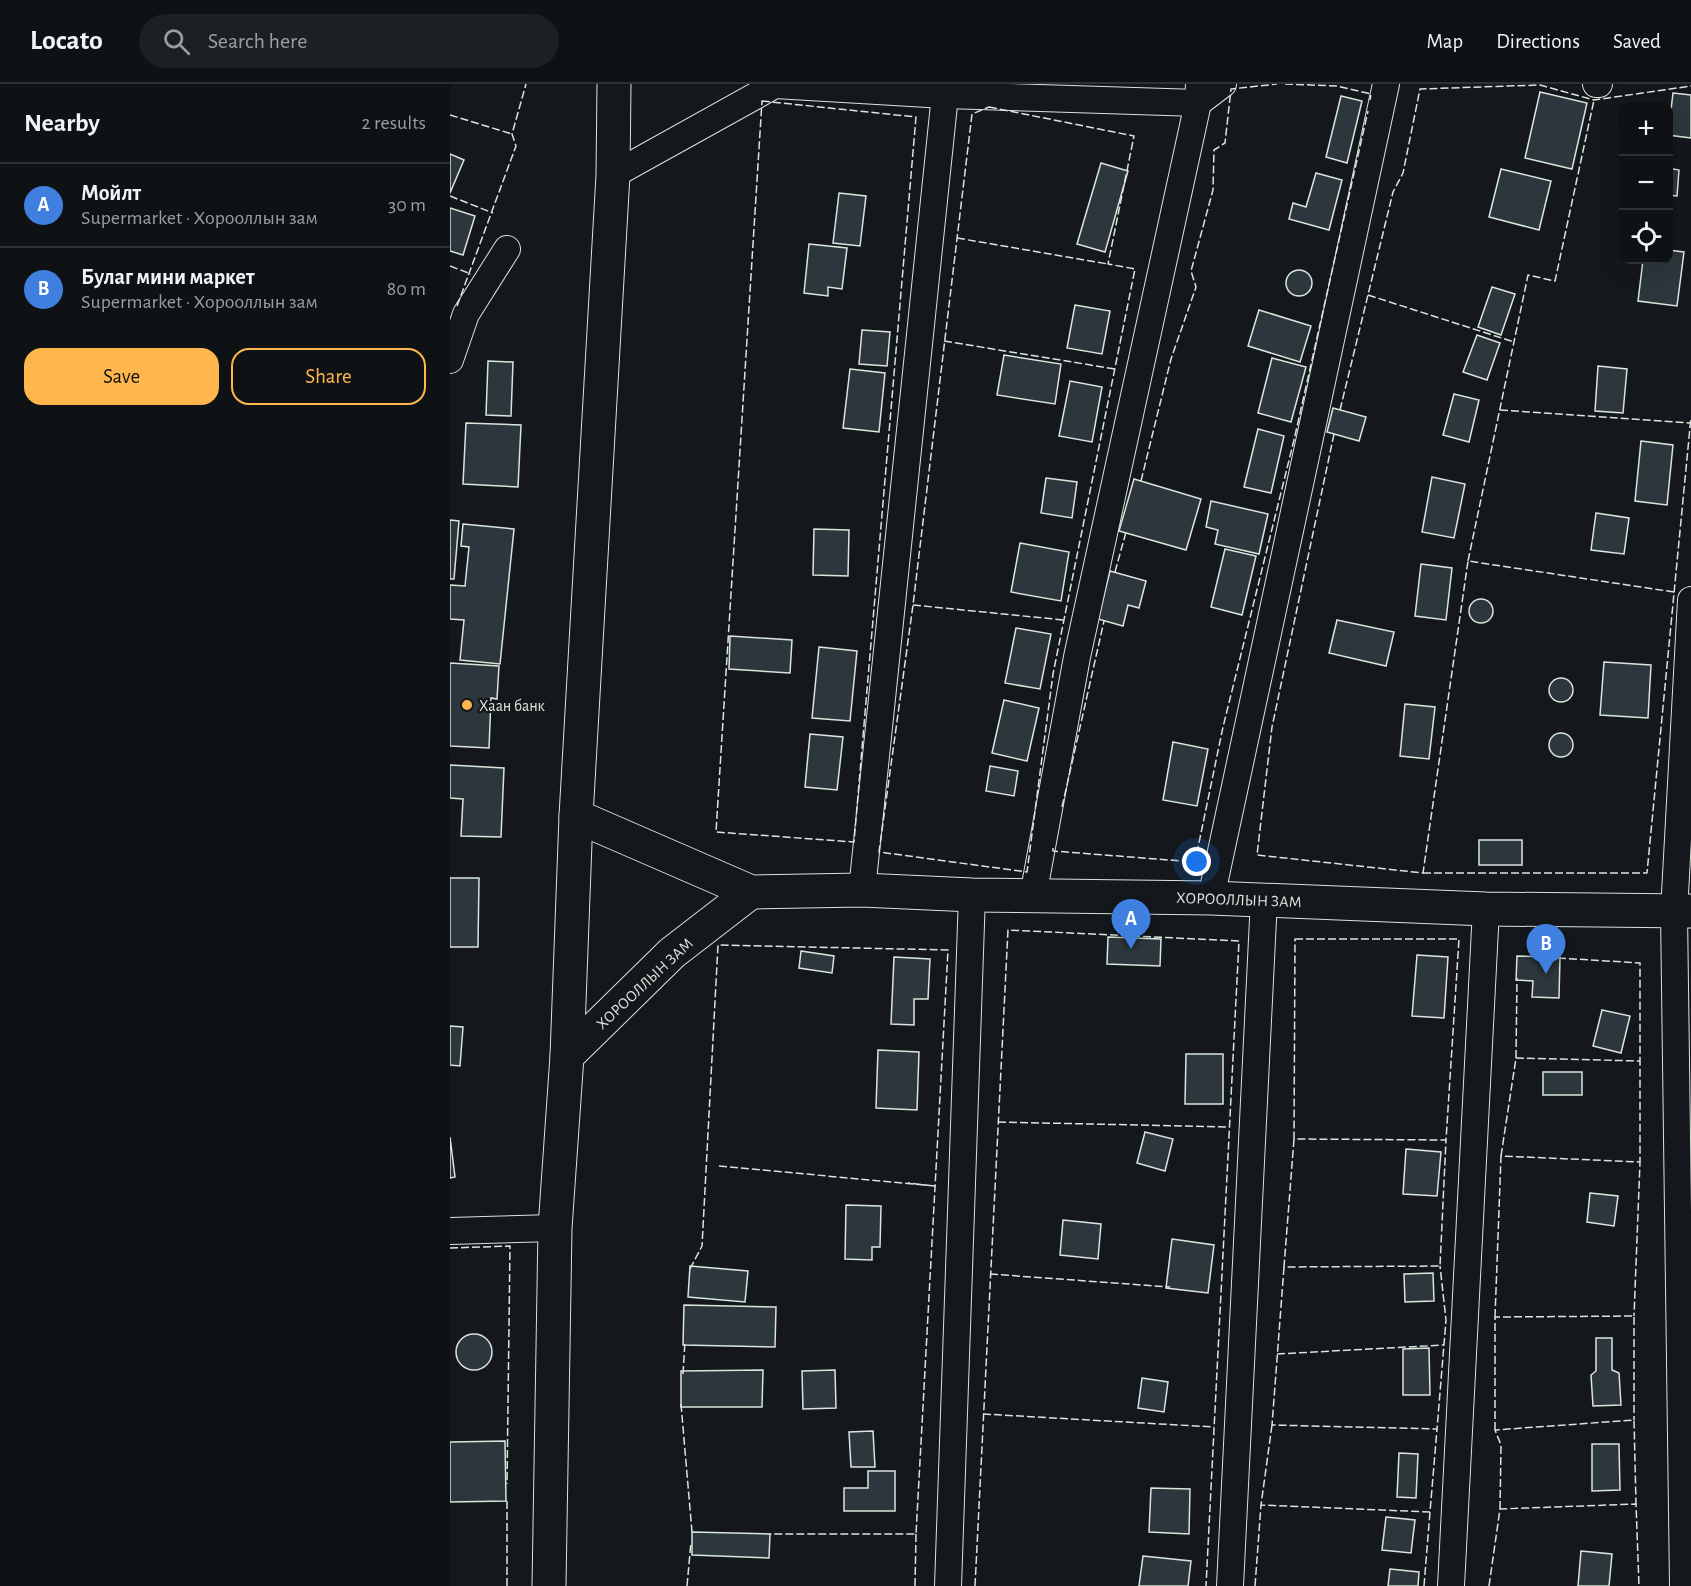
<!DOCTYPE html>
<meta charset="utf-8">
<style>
body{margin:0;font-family:"Alegreya Sans",sans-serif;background:#1d2022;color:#f1f3f6}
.controls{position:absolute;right:18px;top:18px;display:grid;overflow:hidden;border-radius:12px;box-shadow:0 6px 24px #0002}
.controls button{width:54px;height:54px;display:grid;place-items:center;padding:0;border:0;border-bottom:2px solid #2f3234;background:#0f1215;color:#f1f3f6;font:30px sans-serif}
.you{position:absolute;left:747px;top:778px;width:21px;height:21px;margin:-15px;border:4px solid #fff;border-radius:50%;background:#1a73e8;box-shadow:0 0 0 9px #1a73e833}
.badge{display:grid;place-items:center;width:39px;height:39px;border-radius:50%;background:#ffb74d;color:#fff;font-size:20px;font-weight:700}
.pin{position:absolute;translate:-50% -50px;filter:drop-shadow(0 2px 3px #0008)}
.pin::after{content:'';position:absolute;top:32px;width:21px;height:18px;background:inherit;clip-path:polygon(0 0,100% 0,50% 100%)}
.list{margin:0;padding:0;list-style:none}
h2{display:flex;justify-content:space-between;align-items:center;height:78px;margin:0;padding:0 24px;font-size:26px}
h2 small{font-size:20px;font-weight:400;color:#9b9ea0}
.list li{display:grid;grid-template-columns:39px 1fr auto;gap:18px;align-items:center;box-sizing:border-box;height:84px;padding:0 24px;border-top:2px solid #2f3234}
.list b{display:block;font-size:22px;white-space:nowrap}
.list p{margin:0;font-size:20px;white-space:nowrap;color:#9b9ea0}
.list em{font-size:20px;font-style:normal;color:#9b9ea0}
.actions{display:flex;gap:12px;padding:18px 24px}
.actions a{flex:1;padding:14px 0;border:2px solid #ffb74d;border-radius:18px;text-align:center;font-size:21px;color:#ffb74d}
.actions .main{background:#ffb74d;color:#111}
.icon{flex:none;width:33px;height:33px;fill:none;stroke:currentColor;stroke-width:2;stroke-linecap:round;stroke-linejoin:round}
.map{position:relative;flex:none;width:1241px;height:1502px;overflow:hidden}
header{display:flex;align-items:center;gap:36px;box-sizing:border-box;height:84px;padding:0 30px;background:#0f1215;border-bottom:2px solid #2f3234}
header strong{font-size:28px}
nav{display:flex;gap:33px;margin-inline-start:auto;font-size:21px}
.search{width:420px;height:54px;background:#1d2022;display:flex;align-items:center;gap:15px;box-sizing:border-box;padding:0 21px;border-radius:33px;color:#9b9ea0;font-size:22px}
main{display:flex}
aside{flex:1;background:#0f1215}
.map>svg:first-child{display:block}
.building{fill:#2c363c;stroke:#d8e6dc;stroke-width:1.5}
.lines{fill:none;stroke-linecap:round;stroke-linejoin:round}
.minor-casing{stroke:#d8e6dc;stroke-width:28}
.tertiary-casing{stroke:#d8e6dc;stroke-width:35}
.secondary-casing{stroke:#d8e6dc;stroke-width:35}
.minor{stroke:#14181c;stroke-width:26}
.tertiary{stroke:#14181c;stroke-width:33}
.secondary{stroke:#14181c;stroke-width:33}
.fence{stroke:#d8e6dc;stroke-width:1.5;stroke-dasharray:8 3;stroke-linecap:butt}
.poi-dot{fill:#ffb74d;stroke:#14181c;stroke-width:2}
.labels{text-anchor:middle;stroke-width:4.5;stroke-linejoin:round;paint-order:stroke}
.poi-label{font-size:16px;fill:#d8e6dc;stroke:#14181c;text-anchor:start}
.street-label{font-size:16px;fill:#d8e6dc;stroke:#14181c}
</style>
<header>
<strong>Locato</strong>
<div class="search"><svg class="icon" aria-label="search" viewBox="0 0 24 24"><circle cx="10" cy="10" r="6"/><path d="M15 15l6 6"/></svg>Search here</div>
<nav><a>Map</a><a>Directions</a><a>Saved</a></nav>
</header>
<main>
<aside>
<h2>Nearby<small>2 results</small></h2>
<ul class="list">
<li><span class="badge" style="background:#3f7fe0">A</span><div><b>Мойлт</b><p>Supermarket · Хорооллын зам</p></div><em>30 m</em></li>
<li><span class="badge" style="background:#3f7fe0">B</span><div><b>Булаг мини маркет</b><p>Supermarket · Хорооллын зам</p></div><em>80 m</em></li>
</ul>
<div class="actions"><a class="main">Save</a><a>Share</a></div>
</aside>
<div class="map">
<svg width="1241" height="1502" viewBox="0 0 1241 1502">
<rect width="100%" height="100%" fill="#14181c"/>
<!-- building -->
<g class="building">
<path d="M1090,8L1137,19L1122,85L1075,74Z"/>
<path d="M1223,9L1241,11V54L1218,51Z"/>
<path d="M891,12L912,17L897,79L876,73Z"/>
<path d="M0,70L14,76L0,109Z"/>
<path d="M651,79L678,87L655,168L627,160Z"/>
<path d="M1218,84L1229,86L1227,112L1218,111Z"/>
<path d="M1051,85L1101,97L1089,146L1039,133Z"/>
<path d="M866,89L892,96L879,146L839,135L843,119L856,123Z"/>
<path d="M389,109L416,112L410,162L383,159Z"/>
<path d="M0,124L25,132L13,171L0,167Z"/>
<path d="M359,160L397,164L392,205L378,203V212L354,209Z"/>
<path d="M1218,166L1234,168L1227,222L1188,217L1193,176H1218Z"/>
<circle cx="849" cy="199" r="13"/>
<path d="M1042,203L1065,210L1051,251L1028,243Z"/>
<path d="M625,221L660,227L652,270L617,264Z"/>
<path d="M809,226L861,242L850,278L798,262Z"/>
<path d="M412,246L440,248L437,282L409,280Z"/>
<path d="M1027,251L1050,259L1037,296L1013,288Z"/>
<path d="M554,271L611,280L605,320L547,311Z"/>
<path d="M822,274L856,283L841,338L808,329Z"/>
<path d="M38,277L63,278L61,332L36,331Z"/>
<path d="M1148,282L1177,285L1173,329L1145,327Z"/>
<path d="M400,285L435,289L429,348L393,344Z"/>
<path d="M620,297L652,303L642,358L609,352Z"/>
<path d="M1004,310L1029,316L1019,358L993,351Z"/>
<path d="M883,324L916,333L909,357L877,348Z"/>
<path d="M16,339L71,341L68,403L13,400Z"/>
<path d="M808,345L834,352L821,409L794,403Z"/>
<path d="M1191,357L1223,361L1217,421L1185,417Z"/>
<path d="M982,393L1015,400L1004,454L972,448Z"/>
<path d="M596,394L627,398L622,434L591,429Z"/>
<path d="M684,395L751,415L736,466L669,447Z"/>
<path d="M761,417L818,430L809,470L765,460L768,446L756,443Z"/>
<path d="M1146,429L1179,434L1174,470L1141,466Z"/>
<path d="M0,436L9,437L4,495H0Z"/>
<path d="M13,440L64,445L50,580L10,576L14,536L0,535V501L15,502L19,463L11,462Z"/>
<path d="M364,445L399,446L398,492L363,491Z"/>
<path d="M570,459L619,468L611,517L561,508Z"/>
<path d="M775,465L806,472L792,531L761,523Z"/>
<path d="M971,480L1002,484L996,536L965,532Z"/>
<path d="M660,487L696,497L689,524L678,521L673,542L648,535Z"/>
<circle cx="1031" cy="527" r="12"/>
<path d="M887,536L944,548L936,582L879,569Z"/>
<path d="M566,544L601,550L590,605L555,599Z"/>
<path d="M280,552L342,556L340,589L279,585Z"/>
<path d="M369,563L407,567L400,637L362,634Z"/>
<path d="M1154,578L1201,581L1198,634L1150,631Z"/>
<path d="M0,579L49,582L47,615L41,614L39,664L0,662Z"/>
<circle cx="1111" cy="606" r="12"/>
<path d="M554,616L589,624L577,677L542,669Z"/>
<path d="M955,620L985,623L979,675L950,672Z"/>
<circle cx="1111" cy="661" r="12"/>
<path d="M360,650L393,653L387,706L355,703Z"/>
<path d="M723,658L758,665L747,722L713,716Z"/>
<path d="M0,681L54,684L51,753L11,752L13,715L0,714Z"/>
<path d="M540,682L568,687L564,712L536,707Z"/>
<rect x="1029" y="756" width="43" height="25"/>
<path d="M0,794H29L28,863H0Z"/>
<path d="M658,853L711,855L710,882L657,880Z"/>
<path d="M351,867L384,872L382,889L349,884Z"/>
<path d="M967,871L998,873L994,934L962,932Z"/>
<path d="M1067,872L1110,873L1109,914L1082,913L1083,897L1066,896Z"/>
<path d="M444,873L480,875L478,915H464V941L441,940Z"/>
<path d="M1152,926L1180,932L1171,969L1143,962Z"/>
<path d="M0,942L13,943L10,982L0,981Z"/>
<path d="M428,966L469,968L467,1026L426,1024Z"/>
<path d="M736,970H773V1020H735Z"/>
<rect x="1093" y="988" width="39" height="23"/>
<path d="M695,1048L723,1055L715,1087L687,1079Z"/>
<path d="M0,1053L5,1093L0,1094Z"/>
<path d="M956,1065L991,1068L987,1112L953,1110Z"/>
<path d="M1140,1109L1168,1112L1164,1142L1137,1138Z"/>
<path d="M396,1121L431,1122L430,1163H422V1176L395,1175Z"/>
<path d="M613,1136L651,1140L648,1175L610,1171Z"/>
<path d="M722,1155L764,1161L758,1209L716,1204Z"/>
<path d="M240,1182L298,1187L295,1218L238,1213Z"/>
<path d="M983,1189L984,1217L955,1218L954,1190Z"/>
<path d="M234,1221L326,1223L325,1263L233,1261Z"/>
<circle cx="24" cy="1268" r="18"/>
<path d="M1146,1254H1162V1286L1169,1289L1171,1321L1143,1322L1141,1291L1146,1287Z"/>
<path d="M979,1264L980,1311H953V1265Z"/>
<path d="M313,1286L312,1323H231V1287Z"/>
<path d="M385,1286L386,1324L353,1325L352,1287Z"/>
<path d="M692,1294L718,1298L714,1328L688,1324Z"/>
<path d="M423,1347L425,1383H401L399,1348Z"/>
<path d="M55,1357L56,1417L0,1418V1358Z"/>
<path d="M1142,1360H1169L1170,1406L1142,1407Z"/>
<path d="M949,1369L968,1370L966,1414L947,1413Z"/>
<path d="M418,1387H445V1427H394V1404H418Z"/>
<path d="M701,1404L740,1405L739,1450L699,1448Z"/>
<path d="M936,1433L965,1436L961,1469L932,1466Z"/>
<path d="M242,1448L320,1450L319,1474L242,1471Z"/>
<path d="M1131,1467L1162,1470L1159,1502H1128Z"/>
<path d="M693,1472L741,1477L738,1502H689Z"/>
<path d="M940,1485L969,1488L968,1502H938Z"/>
</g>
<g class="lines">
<!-- minor casing -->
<g class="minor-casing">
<g id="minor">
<path d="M1146,0H1149"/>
<path d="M163,91L325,1L495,11L748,19L773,0"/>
<path d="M0,276L16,230L57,165"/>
<path d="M412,806L495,11"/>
<path d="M583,812L627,573L748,19L749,0"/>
<path d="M761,814L936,0"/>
<path d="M0,1147L105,1144"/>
<path d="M498,1502L522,811"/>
<path d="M780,1502L814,815"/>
<path d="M1001,1502L1036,825"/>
<path d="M1233,1502L1224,828L1241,516"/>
</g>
</g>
<!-- tertiary casing -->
<g class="tertiary-casing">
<g id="tertiary">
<path d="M126,732L301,808L412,806L522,811L761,814L1036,825L1241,827"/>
<path d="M117,972L222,869L301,808"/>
</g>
</g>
<!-- secondary casing -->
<g class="secondary-casing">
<path id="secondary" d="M99,1502L105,1144L117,972L126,732L163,91L164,0"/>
</g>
<!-- minor -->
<use href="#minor" class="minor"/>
<!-- tertiary -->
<use href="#tertiary" class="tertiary"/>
<!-- secondary -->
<use href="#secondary" class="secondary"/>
<!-- fence -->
<g class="fence">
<path d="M835,0L887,2L921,10L920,16"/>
<path d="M312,17L466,33L404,758L266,748Z"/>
<path d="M539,23L684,52L658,180L685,185L603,590L577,788L429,768L463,521L522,30Z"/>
<path d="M0,31L62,50"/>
<path d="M0,112L43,129"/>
<path d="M507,154L658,180"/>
<path d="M0,182L21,190"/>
<path d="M918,211L1064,258"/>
<path d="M7,222L66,62L62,50L76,0"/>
<path d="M494,257L665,285"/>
<path d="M890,326L943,108L953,89L970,5L1090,1L1144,16L1241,2"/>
<path d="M1050,326L1240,339"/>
<path d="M884,350L822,643L807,771L973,789L1018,477L1224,508"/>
<path d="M691,397L721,275L746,203L741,187L763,106L764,66L775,59L781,5L827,0"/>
<path d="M1018,477L1078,191L1105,197L1144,16"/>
<path d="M665,488L676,448"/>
<path d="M463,521L614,536"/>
<path d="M612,723L654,537"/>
<path d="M603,764V767L745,778L773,643L844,356L918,27"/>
<path d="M973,789H1197L1241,333"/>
<path d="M845,855H1009L996,1056L844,1055Z"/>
<path d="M1108,874L1190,879V977"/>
<path d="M1066,974L1067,894"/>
<path d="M548,1038L779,1043"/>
<path d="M844,1055L834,1183L990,1182L996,1056"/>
<path d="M1051,1072L1066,974L1190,977V1078"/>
<path d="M269,1082L485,1102L458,1099"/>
<path d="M0,1164L60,1162L57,1400"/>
<path d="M834,1183L822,1341L987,1345L996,1236L990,1182"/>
<path d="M240,1185L252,1162L268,861L498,866L466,1450H320"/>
<path d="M540,1190L720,1203"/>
<path d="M1045,1233L1051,1072L1190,1078L1184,1232"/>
<path d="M827,1270L994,1261"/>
<path d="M233,1290L235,1257"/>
<path d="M231,1320L242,1448"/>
<path d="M533,1330L764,1343"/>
<path d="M822,1341L811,1421L980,1428L987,1345"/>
<path d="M1045,1346V1233L1184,1232V1336"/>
<path d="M1050,1425L1051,1361L1045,1346L1184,1336L1186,1420"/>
<path d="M57,1502V1415"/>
<path d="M237,1502L241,1458"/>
<path d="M465,1502L466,1450"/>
<path d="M525,1502L558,846L789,857L756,1502"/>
<path d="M805,1502L811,1421"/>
<path d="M974,1502L980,1428"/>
<path d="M1039,1502L1050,1425L1186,1420L1189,1502"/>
</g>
</g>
<!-- markers -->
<circle class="poi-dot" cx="17" cy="621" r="6"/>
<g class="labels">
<!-- poi labels -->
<g class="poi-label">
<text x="29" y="627">Хаан банк</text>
</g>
<!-- street labels -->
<g class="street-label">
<text transform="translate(789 815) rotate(2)" y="6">ХОРООЛЛЫН ЗАМ</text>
<text transform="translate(194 899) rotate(-43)" y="6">ХОРООЛЛЫН ЗАМ</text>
</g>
</g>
</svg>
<div class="controls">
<button>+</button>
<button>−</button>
<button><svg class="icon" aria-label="locate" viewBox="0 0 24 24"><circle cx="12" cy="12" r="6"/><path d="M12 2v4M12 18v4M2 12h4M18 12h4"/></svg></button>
</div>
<div class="you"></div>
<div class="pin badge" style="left:681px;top:865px;background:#3f7fe0">A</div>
<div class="pin badge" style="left:1096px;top:890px;background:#3f7fe0">B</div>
</div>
</main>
